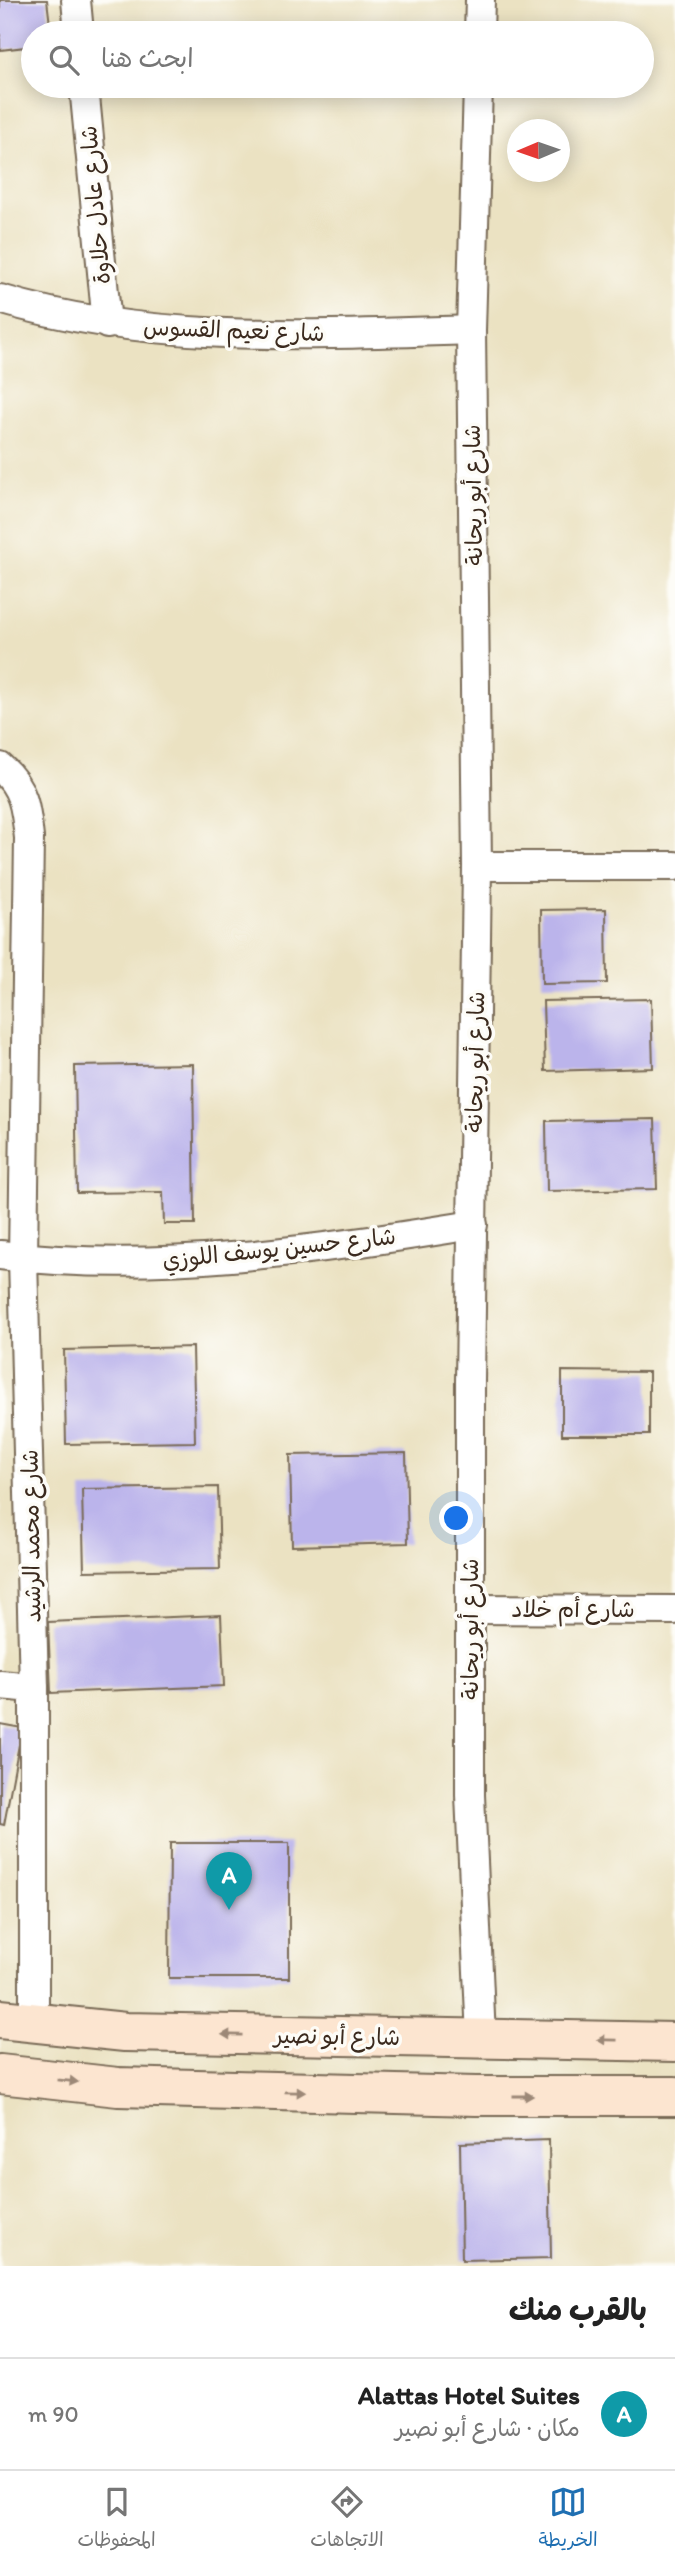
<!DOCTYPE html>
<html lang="ar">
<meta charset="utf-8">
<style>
body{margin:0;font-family:Itim,"Playpen Sans Arabic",sans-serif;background:#f6f6f6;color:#222;direction:rtl}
.compass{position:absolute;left:507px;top:119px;width:63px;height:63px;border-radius:50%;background:#fff;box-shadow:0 4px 18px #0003;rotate:268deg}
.you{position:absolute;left:457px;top:1519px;width:24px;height:24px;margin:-18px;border:5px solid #fff;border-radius:50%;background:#1a73e8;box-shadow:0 0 0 10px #1a73e833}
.badge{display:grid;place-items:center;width:46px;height:46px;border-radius:50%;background:#1f6fb2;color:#fff;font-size:23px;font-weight:700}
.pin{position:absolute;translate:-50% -58px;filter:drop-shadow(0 2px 4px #0008)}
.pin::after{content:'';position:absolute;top:37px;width:24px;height:21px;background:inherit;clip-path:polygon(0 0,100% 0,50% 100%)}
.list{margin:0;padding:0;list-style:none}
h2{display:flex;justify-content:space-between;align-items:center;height:91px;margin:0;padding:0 28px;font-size:30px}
h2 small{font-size:23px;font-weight:400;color:#767676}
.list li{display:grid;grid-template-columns:46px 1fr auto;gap:21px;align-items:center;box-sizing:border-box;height:112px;padding:0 28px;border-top:2px solid #e0e0e0}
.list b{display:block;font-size:26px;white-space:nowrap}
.list p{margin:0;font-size:23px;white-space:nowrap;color:#767676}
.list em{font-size:23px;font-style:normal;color:#767676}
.icon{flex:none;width:38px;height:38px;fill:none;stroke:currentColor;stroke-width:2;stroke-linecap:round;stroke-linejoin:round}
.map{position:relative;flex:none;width:675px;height:2266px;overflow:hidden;direction:ltr}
.search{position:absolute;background:#fff;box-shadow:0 4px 18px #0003;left:21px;right:21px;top:21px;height:77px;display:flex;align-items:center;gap:18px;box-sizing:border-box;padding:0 24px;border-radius:38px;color:#767676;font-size:26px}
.sheet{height:203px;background:#fff}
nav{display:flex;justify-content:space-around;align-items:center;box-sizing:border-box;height:98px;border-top:2px solid #e0e0e0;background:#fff;font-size:19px;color:#767676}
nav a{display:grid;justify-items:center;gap:4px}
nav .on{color:#1f6fb2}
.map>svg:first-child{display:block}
.building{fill:#bbb4eb}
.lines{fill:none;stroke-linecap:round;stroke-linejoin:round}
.street-casing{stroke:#796a57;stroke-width:32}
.secondary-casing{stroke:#796a57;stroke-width:42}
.street{stroke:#fff;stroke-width:28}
.secondary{stroke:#fce5d0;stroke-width:38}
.oneway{fill:#9c8877}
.labels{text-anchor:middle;stroke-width:7;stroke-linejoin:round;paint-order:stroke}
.street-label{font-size:23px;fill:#3b2a1e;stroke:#fdfcf7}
</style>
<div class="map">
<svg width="675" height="2266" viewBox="0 0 675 2266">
<rect width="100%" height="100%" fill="#fdfcf7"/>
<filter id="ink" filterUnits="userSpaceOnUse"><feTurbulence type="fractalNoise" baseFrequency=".0143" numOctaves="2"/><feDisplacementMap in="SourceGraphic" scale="14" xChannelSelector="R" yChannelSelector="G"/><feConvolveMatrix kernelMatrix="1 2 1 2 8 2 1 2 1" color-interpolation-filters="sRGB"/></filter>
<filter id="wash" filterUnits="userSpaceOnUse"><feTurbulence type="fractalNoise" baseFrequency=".00686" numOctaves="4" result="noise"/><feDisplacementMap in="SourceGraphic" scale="28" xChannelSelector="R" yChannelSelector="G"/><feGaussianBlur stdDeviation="1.57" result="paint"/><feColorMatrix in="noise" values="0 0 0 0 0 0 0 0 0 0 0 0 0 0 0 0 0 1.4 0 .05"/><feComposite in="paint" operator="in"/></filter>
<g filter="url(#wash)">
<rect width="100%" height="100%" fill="#ebe2c2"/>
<g id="blocks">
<!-- building -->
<g class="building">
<path d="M0,0H47L51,33H33V46L0,50Z"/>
<path d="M606,909L607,983L542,984L541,910Z"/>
<path d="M651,999L653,1068L545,1071L543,1001Z"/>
<path d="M193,1064L195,1224H164L163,1192L77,1193L75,1066Z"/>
<path d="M655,1119L657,1189L547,1191L546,1121Z"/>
<path d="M193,1347L195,1442L66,1444L64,1350Z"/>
<path d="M562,1371L649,1372V1435H562Z"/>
<path d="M406,1453L408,1543L292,1546L290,1455Z"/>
<path d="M218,1487L220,1569L84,1571L82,1489Z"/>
<path d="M221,1615L224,1686L51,1693L48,1622Z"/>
<path d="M0,1724L22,1728L4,1825L0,1824Z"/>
<path d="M170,1843H289V1978H169Z"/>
<path d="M549,2140L551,2258L462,2260L460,2143Z"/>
</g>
</g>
</g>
<g filter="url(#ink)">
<use href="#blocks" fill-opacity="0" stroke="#796a57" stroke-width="2"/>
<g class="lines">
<!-- street casing -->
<g class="street-casing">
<g id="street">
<path d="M76,0L79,33"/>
<path d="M479,33L480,0"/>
<path d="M84,86L107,324"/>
<path d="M478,86L471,330L477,866L470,1382V1795L481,2038"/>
<path d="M0,299C149,344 317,335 471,330"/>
<path d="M0,767C24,787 26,809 29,838L23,1258L34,1688V2025"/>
<path d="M477,866H675"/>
<path d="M0,1255C158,1274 317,1250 473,1225"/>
<path d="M470,1609L675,1610"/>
<path d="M0,1685L34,1688"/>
</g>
</g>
<!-- secondary casing -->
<g class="secondary-casing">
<g id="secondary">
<path d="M0,2019L125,2032L675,2042"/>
<path d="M0,2074L118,2087L476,2096H675"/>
</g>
</g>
<!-- street -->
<use href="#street" class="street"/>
<!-- secondary -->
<use href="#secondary" class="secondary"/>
</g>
<!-- one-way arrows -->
<defs><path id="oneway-solid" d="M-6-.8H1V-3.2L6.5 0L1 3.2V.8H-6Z" transform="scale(1.75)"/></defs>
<g class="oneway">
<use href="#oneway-solid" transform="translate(232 2035) rotate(-179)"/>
<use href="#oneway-solid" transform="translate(607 2040) rotate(-179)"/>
<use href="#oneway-solid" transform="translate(68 2081) rotate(6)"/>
<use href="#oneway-solid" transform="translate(295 2092) rotate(1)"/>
<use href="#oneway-solid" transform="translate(523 2096)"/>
</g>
</g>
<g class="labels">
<!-- street labels -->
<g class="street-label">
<text transform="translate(95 205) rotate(-95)" y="8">شارع عادل حلاوة</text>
<text transform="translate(234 330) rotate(2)" y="8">شارع نعيم القسوس</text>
<text transform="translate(473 495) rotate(-91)" y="8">شارع أبو ريحانة</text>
<text transform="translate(475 1062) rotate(-89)" y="8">شارع أبو ريحانة</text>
<text transform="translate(279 1248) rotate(-6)" y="8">شارع حسين يوسف اللوزي</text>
<text transform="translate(31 1536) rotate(-91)" y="8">شارع محمد الرشيد</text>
<text x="573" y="1617">شارع أم خلاد</text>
<text transform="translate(470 1629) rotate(-90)" y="8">شارع أبو ريحانة</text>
<text transform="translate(337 2036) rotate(1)" y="8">شارع أبو نصير</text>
</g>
</g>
</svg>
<svg class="compass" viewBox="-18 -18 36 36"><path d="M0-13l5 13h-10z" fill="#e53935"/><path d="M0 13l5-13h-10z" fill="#767676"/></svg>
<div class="you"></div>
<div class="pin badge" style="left:229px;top:1910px;background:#0f9aa8">A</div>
<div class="search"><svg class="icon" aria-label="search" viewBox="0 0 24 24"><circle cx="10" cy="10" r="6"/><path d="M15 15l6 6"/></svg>ابحث هنا</div>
</div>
<section class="sheet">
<h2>بالقرب منك<small></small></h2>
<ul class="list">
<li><span class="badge" style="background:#0f9aa8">A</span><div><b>Alattas Hotel Suites</b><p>مكان · شارع أبو نصير</p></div><em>90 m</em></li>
</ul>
</section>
<nav>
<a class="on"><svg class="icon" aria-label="map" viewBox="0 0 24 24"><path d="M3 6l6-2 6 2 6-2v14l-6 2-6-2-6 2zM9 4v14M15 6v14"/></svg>الخريطة</a>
<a><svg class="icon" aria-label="directions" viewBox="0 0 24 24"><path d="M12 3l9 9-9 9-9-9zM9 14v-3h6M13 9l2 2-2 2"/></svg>الاتجاهات</a>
<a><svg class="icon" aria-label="saved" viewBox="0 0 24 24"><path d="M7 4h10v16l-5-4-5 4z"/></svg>المحفوظات</a>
</nav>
